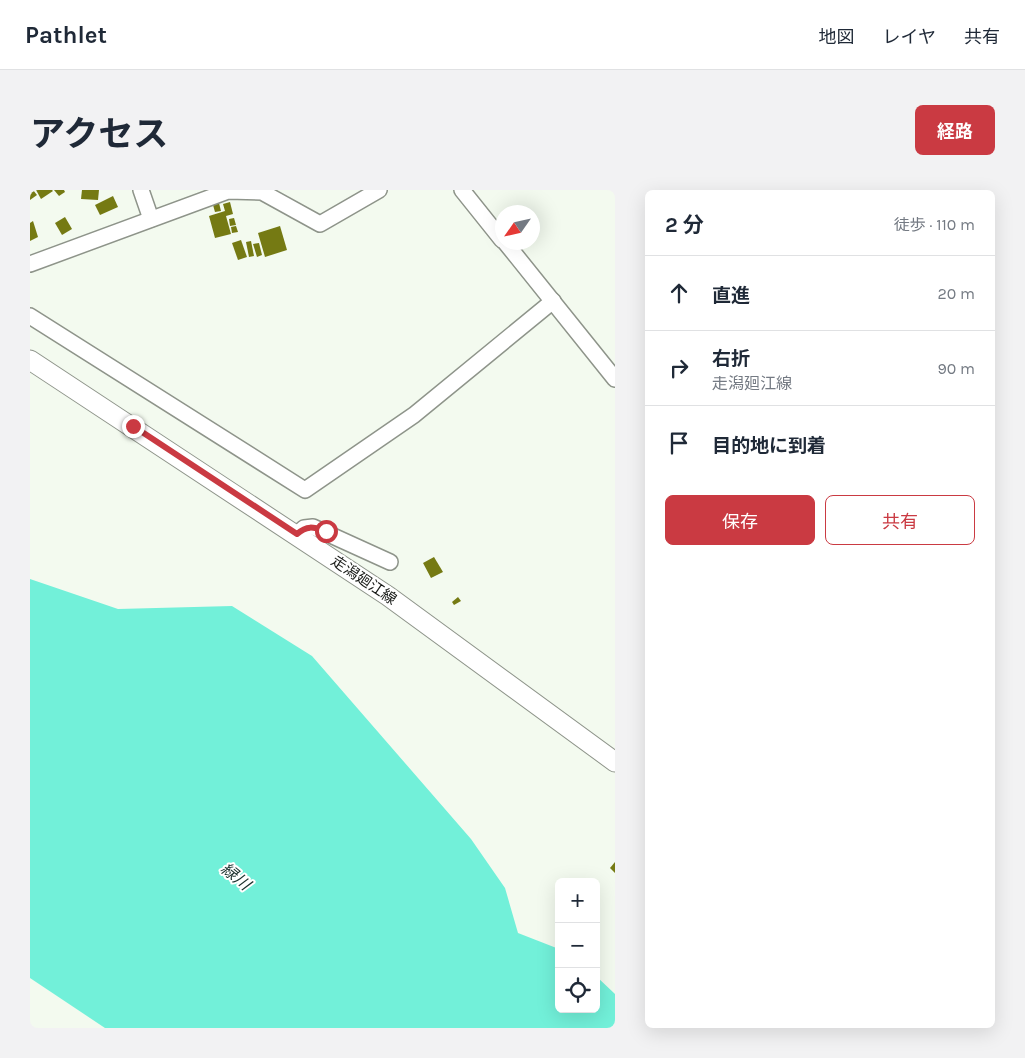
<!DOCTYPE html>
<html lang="ja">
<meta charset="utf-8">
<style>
body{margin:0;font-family:Karla,"Noto Sans JP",sans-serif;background:#f2f2f3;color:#1f2937}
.controls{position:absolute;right:15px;bottom:15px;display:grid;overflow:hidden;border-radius:8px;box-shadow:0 5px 20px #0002}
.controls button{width:45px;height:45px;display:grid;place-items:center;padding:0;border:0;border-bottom:1px solid #e0e1e3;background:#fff;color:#1f2937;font:25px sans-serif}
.compass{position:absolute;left:465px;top:15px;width:45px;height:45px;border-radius:50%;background:#fff;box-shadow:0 5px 20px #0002;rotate:236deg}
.stop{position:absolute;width:15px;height:15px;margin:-11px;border:4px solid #ca3a42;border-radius:50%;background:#fff}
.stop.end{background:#ca3a42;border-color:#fff;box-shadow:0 1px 5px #0008}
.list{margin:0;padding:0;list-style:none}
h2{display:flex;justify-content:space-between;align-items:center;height:65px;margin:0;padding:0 20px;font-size:21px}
h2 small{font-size:16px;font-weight:400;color:#747a83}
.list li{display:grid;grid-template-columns:32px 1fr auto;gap:15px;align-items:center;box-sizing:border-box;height:75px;padding:0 20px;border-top:1px solid #e0e1e3}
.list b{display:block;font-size:19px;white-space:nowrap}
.list p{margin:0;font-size:16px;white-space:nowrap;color:#747a83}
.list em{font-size:16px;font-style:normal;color:#747a83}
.actions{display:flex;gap:10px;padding:15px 20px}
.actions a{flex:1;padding:11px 0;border:1px solid #ca3a42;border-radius:8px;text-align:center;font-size:18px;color:#ca3a42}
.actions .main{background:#ca3a42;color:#fff}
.icon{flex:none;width:28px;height:28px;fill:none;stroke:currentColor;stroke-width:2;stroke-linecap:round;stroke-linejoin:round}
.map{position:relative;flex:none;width:585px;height:838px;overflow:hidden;border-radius:8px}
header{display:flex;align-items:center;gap:30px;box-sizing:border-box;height:70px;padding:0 25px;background:#fff;border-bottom:1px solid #e0e1e3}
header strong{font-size:24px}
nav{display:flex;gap:28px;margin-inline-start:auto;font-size:18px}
.intro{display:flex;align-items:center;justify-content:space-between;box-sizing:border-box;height:120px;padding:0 30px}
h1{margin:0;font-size:35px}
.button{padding:12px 22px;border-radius:8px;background:#ca3a42;color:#fff;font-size:18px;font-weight:700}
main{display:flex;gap:30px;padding:0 30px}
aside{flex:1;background:#fff;border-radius:8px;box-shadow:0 5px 20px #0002}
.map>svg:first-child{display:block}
.water{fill:#72f0d9}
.building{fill:#757a13}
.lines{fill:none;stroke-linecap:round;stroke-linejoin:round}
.minor-casing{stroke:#8e948a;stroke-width:18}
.major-casing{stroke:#8e948a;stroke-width:21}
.minor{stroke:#fff;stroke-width:15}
.major{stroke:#fff;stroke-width:19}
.route{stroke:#ca3a42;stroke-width:6}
.labels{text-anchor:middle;stroke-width:4;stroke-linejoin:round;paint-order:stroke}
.street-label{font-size:15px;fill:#161815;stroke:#fff}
.water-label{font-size:16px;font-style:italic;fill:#192f2b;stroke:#fff}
</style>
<header>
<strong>Pathlet</strong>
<nav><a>地図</a><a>レイヤ</a><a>共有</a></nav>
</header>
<div class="intro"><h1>アクセス</h1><a class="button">経路</a></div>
<main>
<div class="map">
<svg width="585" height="838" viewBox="0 0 585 838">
<rect width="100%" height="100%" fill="#f3faef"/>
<!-- water -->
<path class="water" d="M0,389L88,419L202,416L282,466L441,649L475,698L488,743L529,759V819H566V786L585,804V838H75L0,788Z"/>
<!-- building -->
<g class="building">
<path d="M0,0H3L7,5L0,10Z"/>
<path d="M6,0H22L23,1L11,9Z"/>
<path d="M24,0H34L35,2L29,6Z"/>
<path d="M52,0H69L68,10L51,9Z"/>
<path d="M83,6L88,17L70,25L65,15Z"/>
<path d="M200,12L203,24L196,26L201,44L185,48L179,26L195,21L193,14Z"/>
<path d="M189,13L191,21L185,22L183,15Z"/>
<path d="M35,27L42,39L32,45L25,33Z"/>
<path d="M204,28L206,35L200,36L199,29Z"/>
<path d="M3,31L8,47L0,51V33Z"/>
<path d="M206,36L208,42L202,43L201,37Z"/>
<path d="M250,36L257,60L235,67L228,43Z"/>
<path d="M211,50L217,67L208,70L202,53Z"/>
<path d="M221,51L224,66L219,67L216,52Z"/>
<path d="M229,53L232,65L227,67L223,54Z"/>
<path d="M404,367L413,382L401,388L393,373Z"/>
<path d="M428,407L431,411L424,415L422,412Z"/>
<path d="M585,672V683L580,678Z"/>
</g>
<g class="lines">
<!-- minor casing -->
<g class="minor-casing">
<g id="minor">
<path d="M111,0L121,29"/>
<path d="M432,0L472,50"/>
<path d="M475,52L585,189"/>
<path d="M0,74L198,1L232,2L290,34L349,0"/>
<path d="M0,126L275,300L384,225L523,111"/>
<path d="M267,344L274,338L283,337L360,372"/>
</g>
</g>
<!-- major casing -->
<g class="major-casing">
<path id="major" d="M0,170L358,406L585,572"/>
</g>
<!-- minor -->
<use href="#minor" class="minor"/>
<!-- major -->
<use href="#major" class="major"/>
</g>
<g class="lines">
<!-- route -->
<path class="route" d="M103,236L267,344C277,335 283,337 296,341"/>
</g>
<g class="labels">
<!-- street labels -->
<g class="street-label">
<text transform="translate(334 390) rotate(34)" y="5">走潟廻江線</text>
</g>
<!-- water labels -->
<g class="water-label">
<text transform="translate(206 686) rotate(39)" y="6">緑川</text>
</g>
</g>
</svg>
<div class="controls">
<button>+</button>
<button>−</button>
<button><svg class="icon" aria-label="locate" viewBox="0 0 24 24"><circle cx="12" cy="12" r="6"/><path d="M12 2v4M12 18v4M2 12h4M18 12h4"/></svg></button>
</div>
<svg class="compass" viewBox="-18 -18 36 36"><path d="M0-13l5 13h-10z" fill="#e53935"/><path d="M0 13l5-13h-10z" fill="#747a83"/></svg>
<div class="stop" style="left:296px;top:341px"></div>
<div class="stop end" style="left:103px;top:236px"></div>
</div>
<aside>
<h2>2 分<small>徒歩 · 110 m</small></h2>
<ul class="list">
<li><svg class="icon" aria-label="ahead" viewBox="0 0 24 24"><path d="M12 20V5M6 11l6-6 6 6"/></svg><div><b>直進</b></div><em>20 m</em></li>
<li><svg class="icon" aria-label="right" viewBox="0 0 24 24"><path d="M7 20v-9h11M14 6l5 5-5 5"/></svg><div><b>右折</b><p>走潟廻江線</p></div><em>90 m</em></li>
<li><svg class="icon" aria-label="arrive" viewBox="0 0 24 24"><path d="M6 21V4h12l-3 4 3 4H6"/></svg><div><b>目的地に到着</b></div></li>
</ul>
<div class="actions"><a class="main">保存</a><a>共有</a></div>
</aside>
</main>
